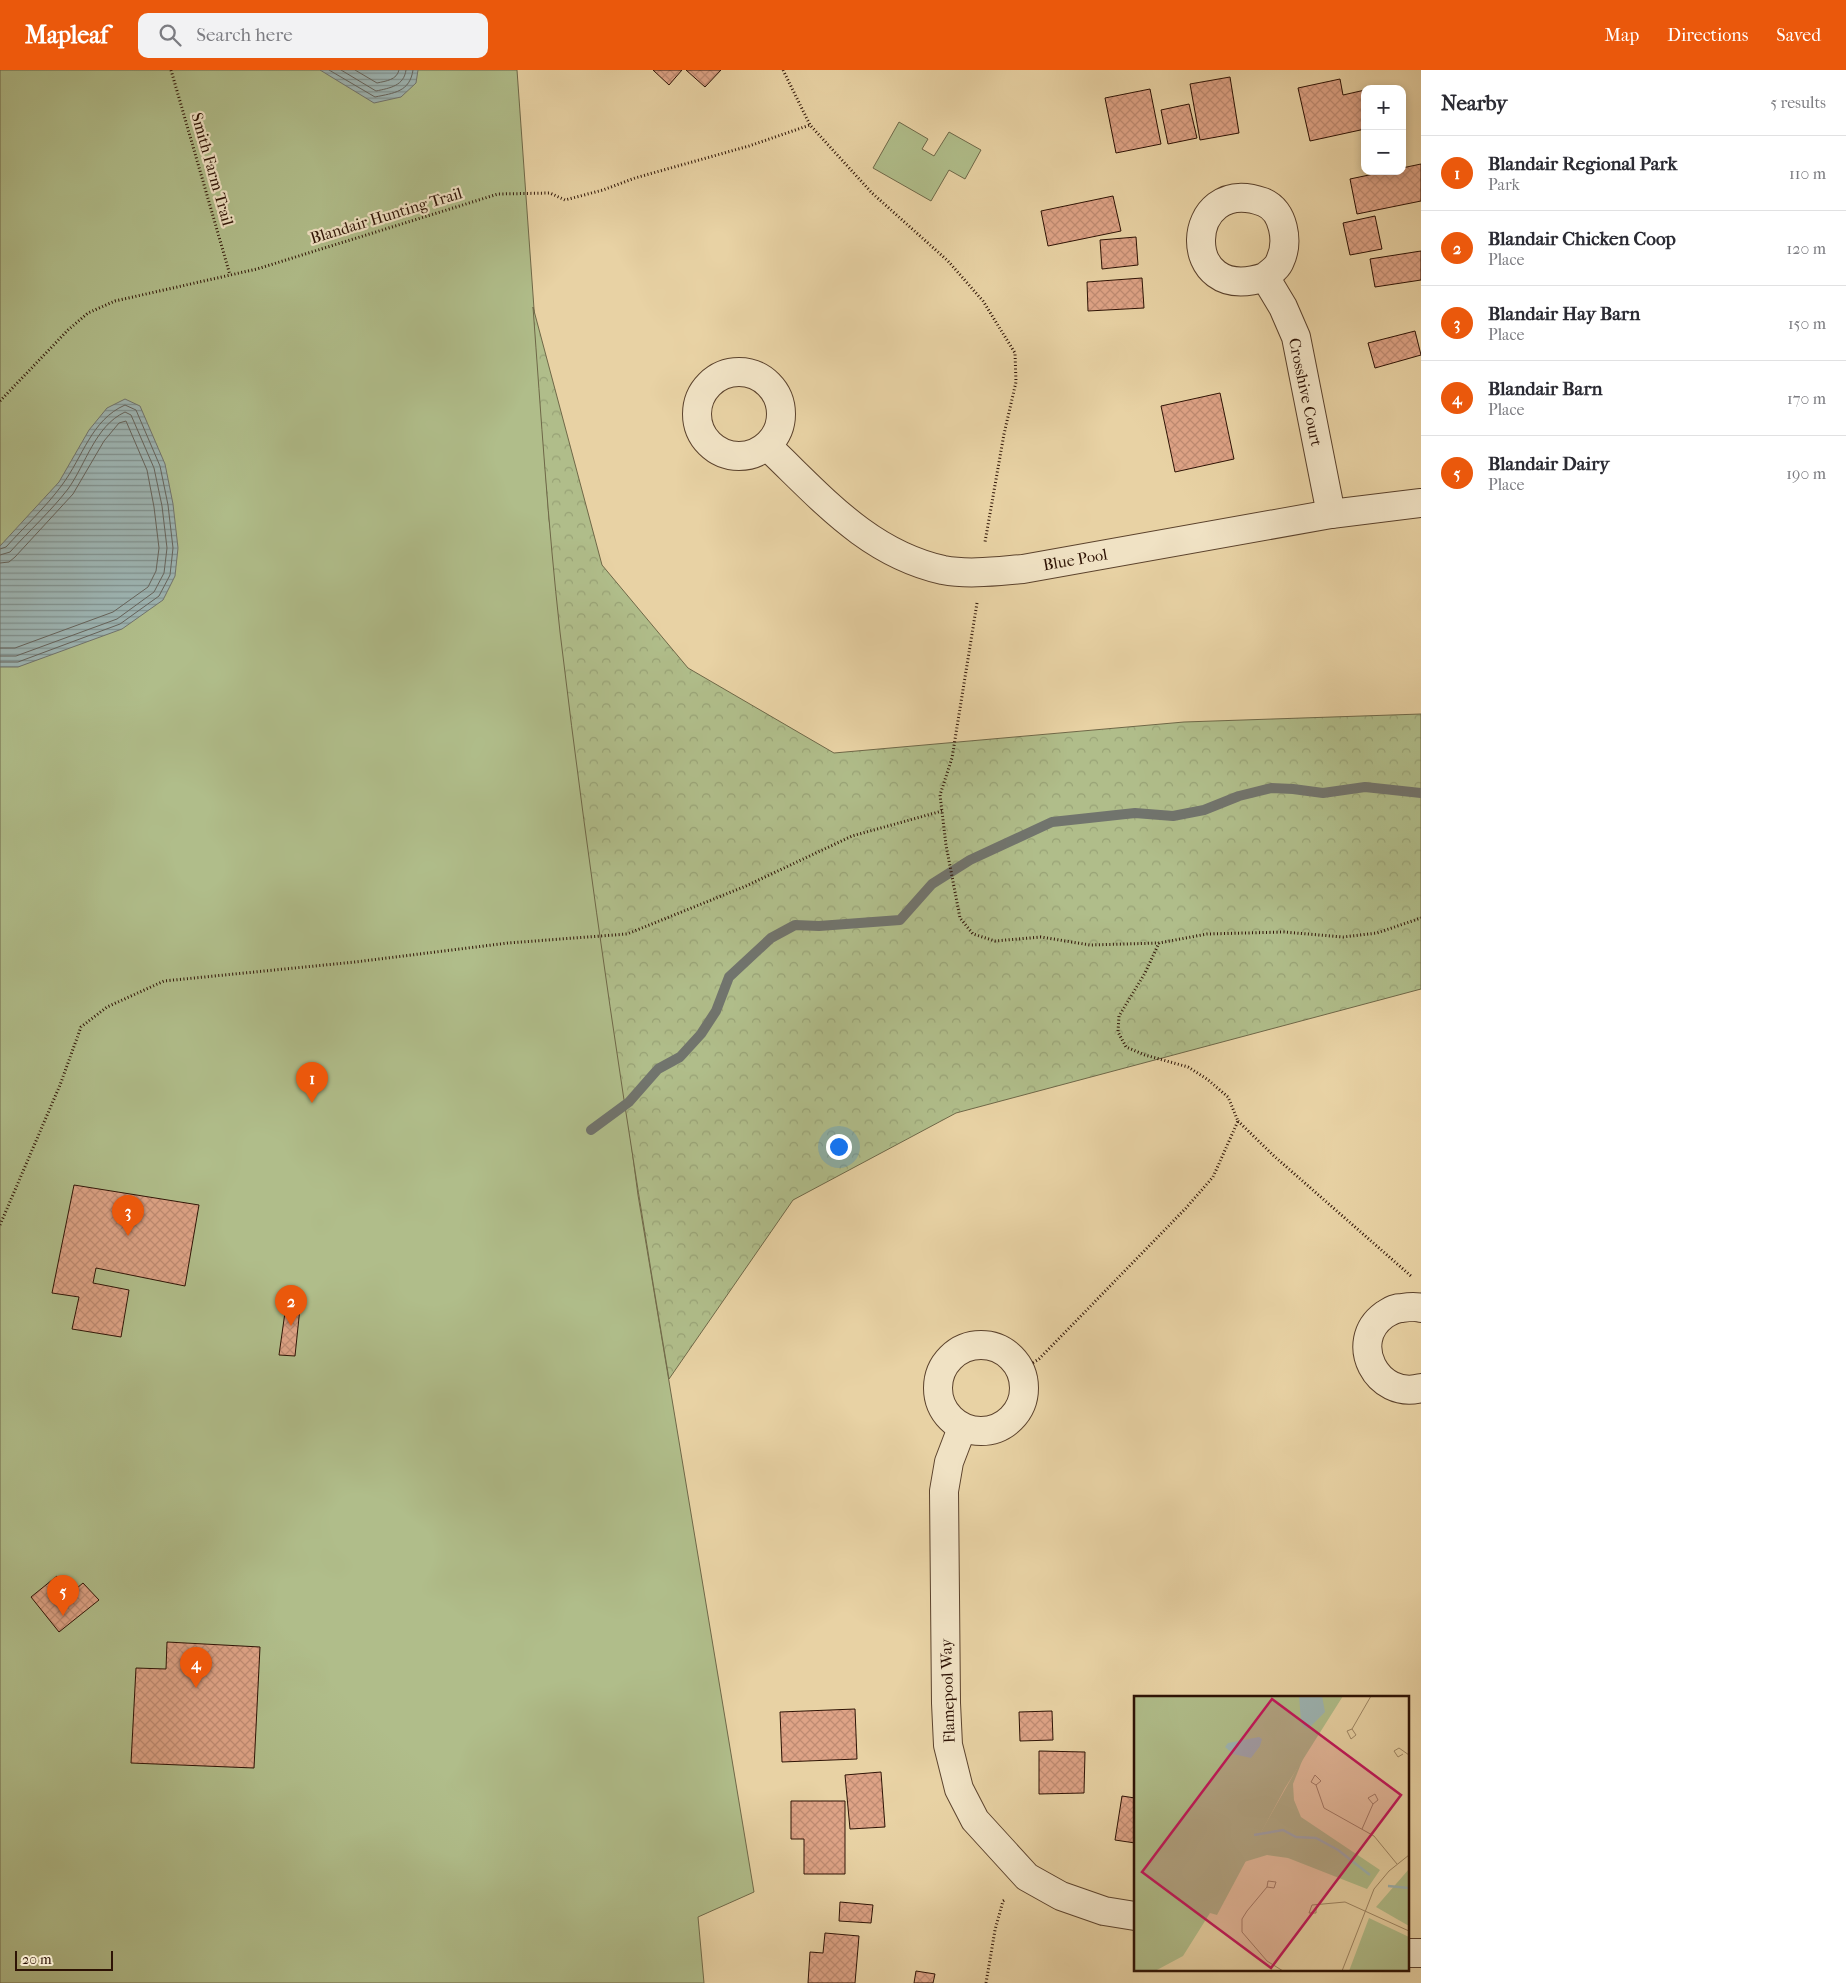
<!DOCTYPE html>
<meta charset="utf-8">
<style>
body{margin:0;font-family:"IM FELL French Canon",serif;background:#f2f2f3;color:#2b2b33}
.controls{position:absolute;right:15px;top:15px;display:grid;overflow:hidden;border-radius:10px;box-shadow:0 2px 8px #0003}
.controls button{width:45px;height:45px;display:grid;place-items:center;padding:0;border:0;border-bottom:1px solid #e1e1e2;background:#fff;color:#2b2b33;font:25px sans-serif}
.scale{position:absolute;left:15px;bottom:12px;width:98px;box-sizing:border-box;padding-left:5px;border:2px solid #2e1305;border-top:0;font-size:14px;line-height:18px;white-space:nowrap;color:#2e1305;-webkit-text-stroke:4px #f0e2c4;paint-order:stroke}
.you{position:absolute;left:838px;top:1076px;width:18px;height:18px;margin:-12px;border:4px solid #fff;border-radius:50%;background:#1a73e8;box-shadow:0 0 0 8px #1a73e833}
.badge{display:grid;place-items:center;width:32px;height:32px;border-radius:50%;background:#ea580c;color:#fff;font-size:16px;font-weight:700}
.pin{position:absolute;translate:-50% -41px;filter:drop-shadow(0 1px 2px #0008)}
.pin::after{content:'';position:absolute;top:26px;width:18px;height:15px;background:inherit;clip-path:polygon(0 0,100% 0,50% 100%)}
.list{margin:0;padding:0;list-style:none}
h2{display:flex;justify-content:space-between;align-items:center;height:65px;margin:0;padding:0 20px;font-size:21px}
h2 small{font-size:16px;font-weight:400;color:#7c7c81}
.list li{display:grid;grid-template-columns:32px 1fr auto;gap:15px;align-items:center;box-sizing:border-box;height:75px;padding:0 20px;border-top:1px solid #e1e1e2}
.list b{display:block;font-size:19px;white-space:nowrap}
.list p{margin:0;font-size:16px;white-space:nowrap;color:#7c7c81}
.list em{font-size:16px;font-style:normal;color:#7c7c81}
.icon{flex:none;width:28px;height:28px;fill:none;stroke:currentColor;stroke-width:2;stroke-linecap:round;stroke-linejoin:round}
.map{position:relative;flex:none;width:1421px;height:1913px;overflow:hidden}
header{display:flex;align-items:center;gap:30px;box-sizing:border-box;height:70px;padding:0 25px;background:#ea580c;color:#fff}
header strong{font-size:24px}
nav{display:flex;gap:28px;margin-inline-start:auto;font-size:18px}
.search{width:350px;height:45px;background:#f2f2f3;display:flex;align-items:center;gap:12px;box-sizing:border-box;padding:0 18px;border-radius:10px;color:#7c7c81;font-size:19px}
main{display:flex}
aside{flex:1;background:#fff}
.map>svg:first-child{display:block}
.green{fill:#b0bd8a;stroke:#6f6848}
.forest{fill:url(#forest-crowns);stroke:#6f6848}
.water{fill:url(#water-rules);stroke:#71746d}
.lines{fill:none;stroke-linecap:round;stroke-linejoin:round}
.shore{stroke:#66645c;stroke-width:1}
.stream{stroke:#71746d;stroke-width:10}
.building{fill:url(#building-cross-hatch);stroke:#2e1305}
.minor-casing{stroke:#5c432d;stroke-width:30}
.path{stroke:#2e1305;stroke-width:3;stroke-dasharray:1 2.5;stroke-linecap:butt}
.minor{stroke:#f0e2c4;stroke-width:28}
.labels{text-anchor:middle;stroke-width:4.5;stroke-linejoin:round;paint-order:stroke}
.street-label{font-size:16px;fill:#2e1305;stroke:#f0e2c4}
.inset-river{fill:none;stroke:#9db4b2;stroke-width:2.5}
.inset-road{fill:none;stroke:#9e8664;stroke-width:1}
.view{fill:#c2185b;fill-opacity:0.15;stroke:#c2185b;stroke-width:2.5}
.inset-edge{fill:none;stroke:#2e1305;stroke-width:2.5}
</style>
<header>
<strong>Mapleaf</strong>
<div class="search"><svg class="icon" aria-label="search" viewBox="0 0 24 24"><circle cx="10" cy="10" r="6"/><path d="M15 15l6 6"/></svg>Search here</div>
<nav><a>Map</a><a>Directions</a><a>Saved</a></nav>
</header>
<main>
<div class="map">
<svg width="1421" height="1913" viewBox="0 0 1421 1913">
<defs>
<pattern id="forest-crowns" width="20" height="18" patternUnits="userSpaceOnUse" patternTransform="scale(1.25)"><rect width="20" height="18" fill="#b0bd8a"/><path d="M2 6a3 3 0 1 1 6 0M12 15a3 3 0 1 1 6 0" fill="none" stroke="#98a276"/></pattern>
<pattern id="water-rules" width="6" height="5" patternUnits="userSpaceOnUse" patternTransform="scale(1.25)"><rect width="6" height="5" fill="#9db4b2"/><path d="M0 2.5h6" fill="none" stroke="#80918f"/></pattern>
<pattern id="building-cross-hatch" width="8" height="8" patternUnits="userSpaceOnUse" patternTransform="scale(1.25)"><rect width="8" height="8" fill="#dea386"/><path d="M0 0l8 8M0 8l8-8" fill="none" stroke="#bf8b72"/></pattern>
</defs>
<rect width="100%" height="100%" fill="#e8d2a4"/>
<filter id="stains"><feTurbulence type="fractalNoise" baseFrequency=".004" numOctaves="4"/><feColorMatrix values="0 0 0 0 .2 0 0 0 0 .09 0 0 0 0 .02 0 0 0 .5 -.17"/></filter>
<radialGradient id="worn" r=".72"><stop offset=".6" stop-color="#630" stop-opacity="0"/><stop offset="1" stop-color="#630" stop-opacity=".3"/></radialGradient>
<!-- green -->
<g class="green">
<path d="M0,0H517L549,449L638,1125L754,1822L698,1847L704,1913H0Z"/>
<path d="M899,52L928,69L922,79L934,86L949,62L981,80L965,109L949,100L931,131L873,98Z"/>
</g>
<!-- forest -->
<path class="forest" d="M533,237L602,495L688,598L834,683L1184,652L1421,644V919L956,1043L793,1130L669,1309C627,1061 590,812 560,562C548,454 541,346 533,237Z"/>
<!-- water -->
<g class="water">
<path d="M320,0H418L416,13L401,27L374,33Z"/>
<path d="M125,329L140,336L165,394L173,434L178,478L175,506L163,530L122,559L18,597H0V476L59,412L89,360L107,338Z"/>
</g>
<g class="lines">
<!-- shore -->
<g class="shore">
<path d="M329,0L375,27C394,23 410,22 413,0"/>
<path d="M341,0L376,21C390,18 404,16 406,0"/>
<path d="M355,0L377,13C386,11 397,10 399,0"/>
<path d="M0,479L6,477C24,457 46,437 62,415C83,387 91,350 125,335L136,340L160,396L168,435L173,478L170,505L159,526L120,554L18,592H0"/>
<path d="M0,485L10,482C29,461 51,441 68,419C86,394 95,356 125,342L131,345L154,398L162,436L167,478L164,503L154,522L117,549L16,586H0"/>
<path d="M0,493L9,492L15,487L73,424L104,371L119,353L126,351L147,400L154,437L159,478L156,501L148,517L113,542L15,578H0"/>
</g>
<!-- stream -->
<path class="stream" d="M591,1060L629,1032L658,999L680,987L701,964L716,941L729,907L771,868L795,855L819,856L900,850L932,814L970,790L1052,752L1135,743L1173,746L1204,740L1239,726L1271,718L1293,719L1323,723L1365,717L1421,723"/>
</g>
<!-- building -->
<g class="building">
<path d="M653,0H682L669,15Z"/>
<path d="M686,0H721L705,17Z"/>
<path d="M1230,7L1239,63L1200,70L1190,14Z"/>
<path d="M1340,9L1343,25L1365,20V59L1310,71L1298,18Z"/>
<path d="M1150,19L1161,74L1116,83L1105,28Z"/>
<path d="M1189,34L1197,68L1168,74L1161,40Z"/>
<path d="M1421,94V131L1357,144L1350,109L1388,101H1402V98Z"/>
<path d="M1113,126L1121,161L1048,176L1041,141Z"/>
<path d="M1375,146L1382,179L1350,185L1343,153Z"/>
<path d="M1136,167L1138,195L1102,199L1100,170Z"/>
<path d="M1421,181V210L1375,217L1370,189Z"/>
<path d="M1142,208L1144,238L1088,241L1087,212Z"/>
<path d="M1415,261L1421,285L1375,298L1368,273Z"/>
<path d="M1220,323L1234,389L1175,402L1161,336Z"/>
<path d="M74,1115L199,1135L185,1216L96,1198L93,1213L129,1220L121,1267L72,1259L79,1227L52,1223Z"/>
<path d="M287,1228H301L295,1286L279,1285Z"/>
<path d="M57,1506L71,1523L83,1513L99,1530L59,1562L31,1527Z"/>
<path d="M167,1572L260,1577L254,1698L131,1693L136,1598L166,1599Z"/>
<path d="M855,1639L857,1689L782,1692L780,1642Z"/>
<path d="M1052,1641L1053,1670L1020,1671L1019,1642Z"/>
<path d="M1039,1681L1085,1682L1084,1723L1039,1724Z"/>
<path d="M881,1702L885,1757L850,1759L845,1705Z"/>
<path d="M1122,1726L1135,1728V1773L1115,1770Z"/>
<path d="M791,1731H845V1804H804V1769H791Z"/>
<path d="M840,1832L873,1835L871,1853L839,1851Z"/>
<path d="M825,1863L859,1866L855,1913H808L810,1882L823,1883Z"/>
<path d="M916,1901L935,1904L933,1913H914Z"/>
</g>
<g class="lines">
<!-- minor casing -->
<g class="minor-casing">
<g id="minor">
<path d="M1265,207C1177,237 1183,103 1263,132C1284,140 1289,172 1280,191C1278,197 1270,203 1265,207L1283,237L1296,267L1331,444"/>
<circle cx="739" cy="344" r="42"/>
<path d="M767,376C821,427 867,483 943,500C969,505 998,501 1023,499L1331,444L1421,433"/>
<path d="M1421,1238C1415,1236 1408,1237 1402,1238C1394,1238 1391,1241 1384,1245C1347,1272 1377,1330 1421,1318"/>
<circle cx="981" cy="1318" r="43"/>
<path d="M962,1358L949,1392L944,1421L946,1633L948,1675L959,1719L975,1750L1027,1807L1061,1826L1104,1841L1135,1846"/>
<path d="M1407,1883H1421"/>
</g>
</g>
<!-- path -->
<g class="path">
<path d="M171,0L230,205"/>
<path d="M783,0L810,55L872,123L948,191L983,231L1015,283L1016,312L1004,364L985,472"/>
<path d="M0,331L68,260L88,243L115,231L257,199L498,124L550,123L565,130L603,120L635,108L749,76L810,55"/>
<path d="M977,533L952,688L940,725L946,775L960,848L973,864L995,871L1041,867L1090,875L1159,873L1207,864L1284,862L1343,867L1377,863L1421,848"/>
<path d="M1238,1051L1274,1086L1411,1206"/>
<path d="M0,1155L60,1015L81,957L107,937L164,911L355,892L508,873L627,864L746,816L852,766L942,741"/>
<path d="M1021,1300L1039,1289L1186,1138L1213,1107L1238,1051L1228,1027L1207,1009L1188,997L1145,985L1126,977L1118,962L1119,946L1145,903L1159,873"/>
<path d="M986,1913L995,1860L1003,1831L1006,1829"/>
</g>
<!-- minor -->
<use href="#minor" class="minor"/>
</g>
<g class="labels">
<!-- street labels -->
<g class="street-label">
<text transform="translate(213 99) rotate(74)" y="6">Smith Farm Trail</text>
<text transform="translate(386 145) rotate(-17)" y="6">Blandair Hunting Trail</text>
<text transform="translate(1306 322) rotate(78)" y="6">Crosshive Court</text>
<text transform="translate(1075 489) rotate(-10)" y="6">Blue Pool</text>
<text transform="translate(947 1621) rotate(-92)" y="6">Flamepool Way</text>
</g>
</g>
<!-- overview -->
<g transform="translate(1134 1626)">
<rect width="275" height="275" fill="#e8d2a4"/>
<path d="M0,0H209L151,92L83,219L76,217L49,260L21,275H0ZM235,222L275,241V275H215Z" fill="#b0bd8a"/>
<path d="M170,60L159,88L160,104L167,121L246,174L233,193L154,162L133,159L110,166ZM275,173V230L242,211Z" fill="#b0bd8a"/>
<path d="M165,0H188L191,16L175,32L170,31L167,25ZM125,41L128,43L126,50L117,62L99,58L91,51L94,47Z" fill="#9db4b2"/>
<path class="inset-river" d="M120,139L149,134L162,141L182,142L204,154L236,179M254,190L275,192"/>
<path class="inset-road" d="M218,33L222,39L217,43L213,35L218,33L237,0M269,58L264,61L260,55L265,52L275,59M182,89L187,85L181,79L177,86L182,89L190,112L240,140L263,168M228,133L239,108L244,104L241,98L234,102L239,108M133,191L140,192L142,186L134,185L133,191L113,215L108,223V236L133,265L149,275M182,211V217H175L178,209L211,206L275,235M208,275L240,193L255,175L275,159"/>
<path class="view" d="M138,3L267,99L137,272L8,176Z"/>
<rect width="275" height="275" class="inset-edge"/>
</g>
<rect width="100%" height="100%" filter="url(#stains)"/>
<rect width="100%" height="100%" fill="url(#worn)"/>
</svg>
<div class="controls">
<button>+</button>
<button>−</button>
</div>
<div class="scale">20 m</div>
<div class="you"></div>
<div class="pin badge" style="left:312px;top:1033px">1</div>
<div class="pin badge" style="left:291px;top:1256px">2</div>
<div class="pin badge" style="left:128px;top:1166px">3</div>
<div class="pin badge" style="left:196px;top:1618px">4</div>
<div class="pin badge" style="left:63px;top:1546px">5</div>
</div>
<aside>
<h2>Nearby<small>5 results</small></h2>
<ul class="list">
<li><span class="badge">1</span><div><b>Blandair Regional Park</b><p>Park</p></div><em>110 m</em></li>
<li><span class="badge">2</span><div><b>Blandair Chicken Coop</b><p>Place</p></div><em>120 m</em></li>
<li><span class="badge">3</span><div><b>Blandair Hay Barn</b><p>Place</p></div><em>150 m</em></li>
<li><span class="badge">4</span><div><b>Blandair Barn</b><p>Place</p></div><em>170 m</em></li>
<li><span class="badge">5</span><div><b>Blandair Dairy</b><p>Place</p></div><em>190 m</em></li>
</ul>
</aside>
</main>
